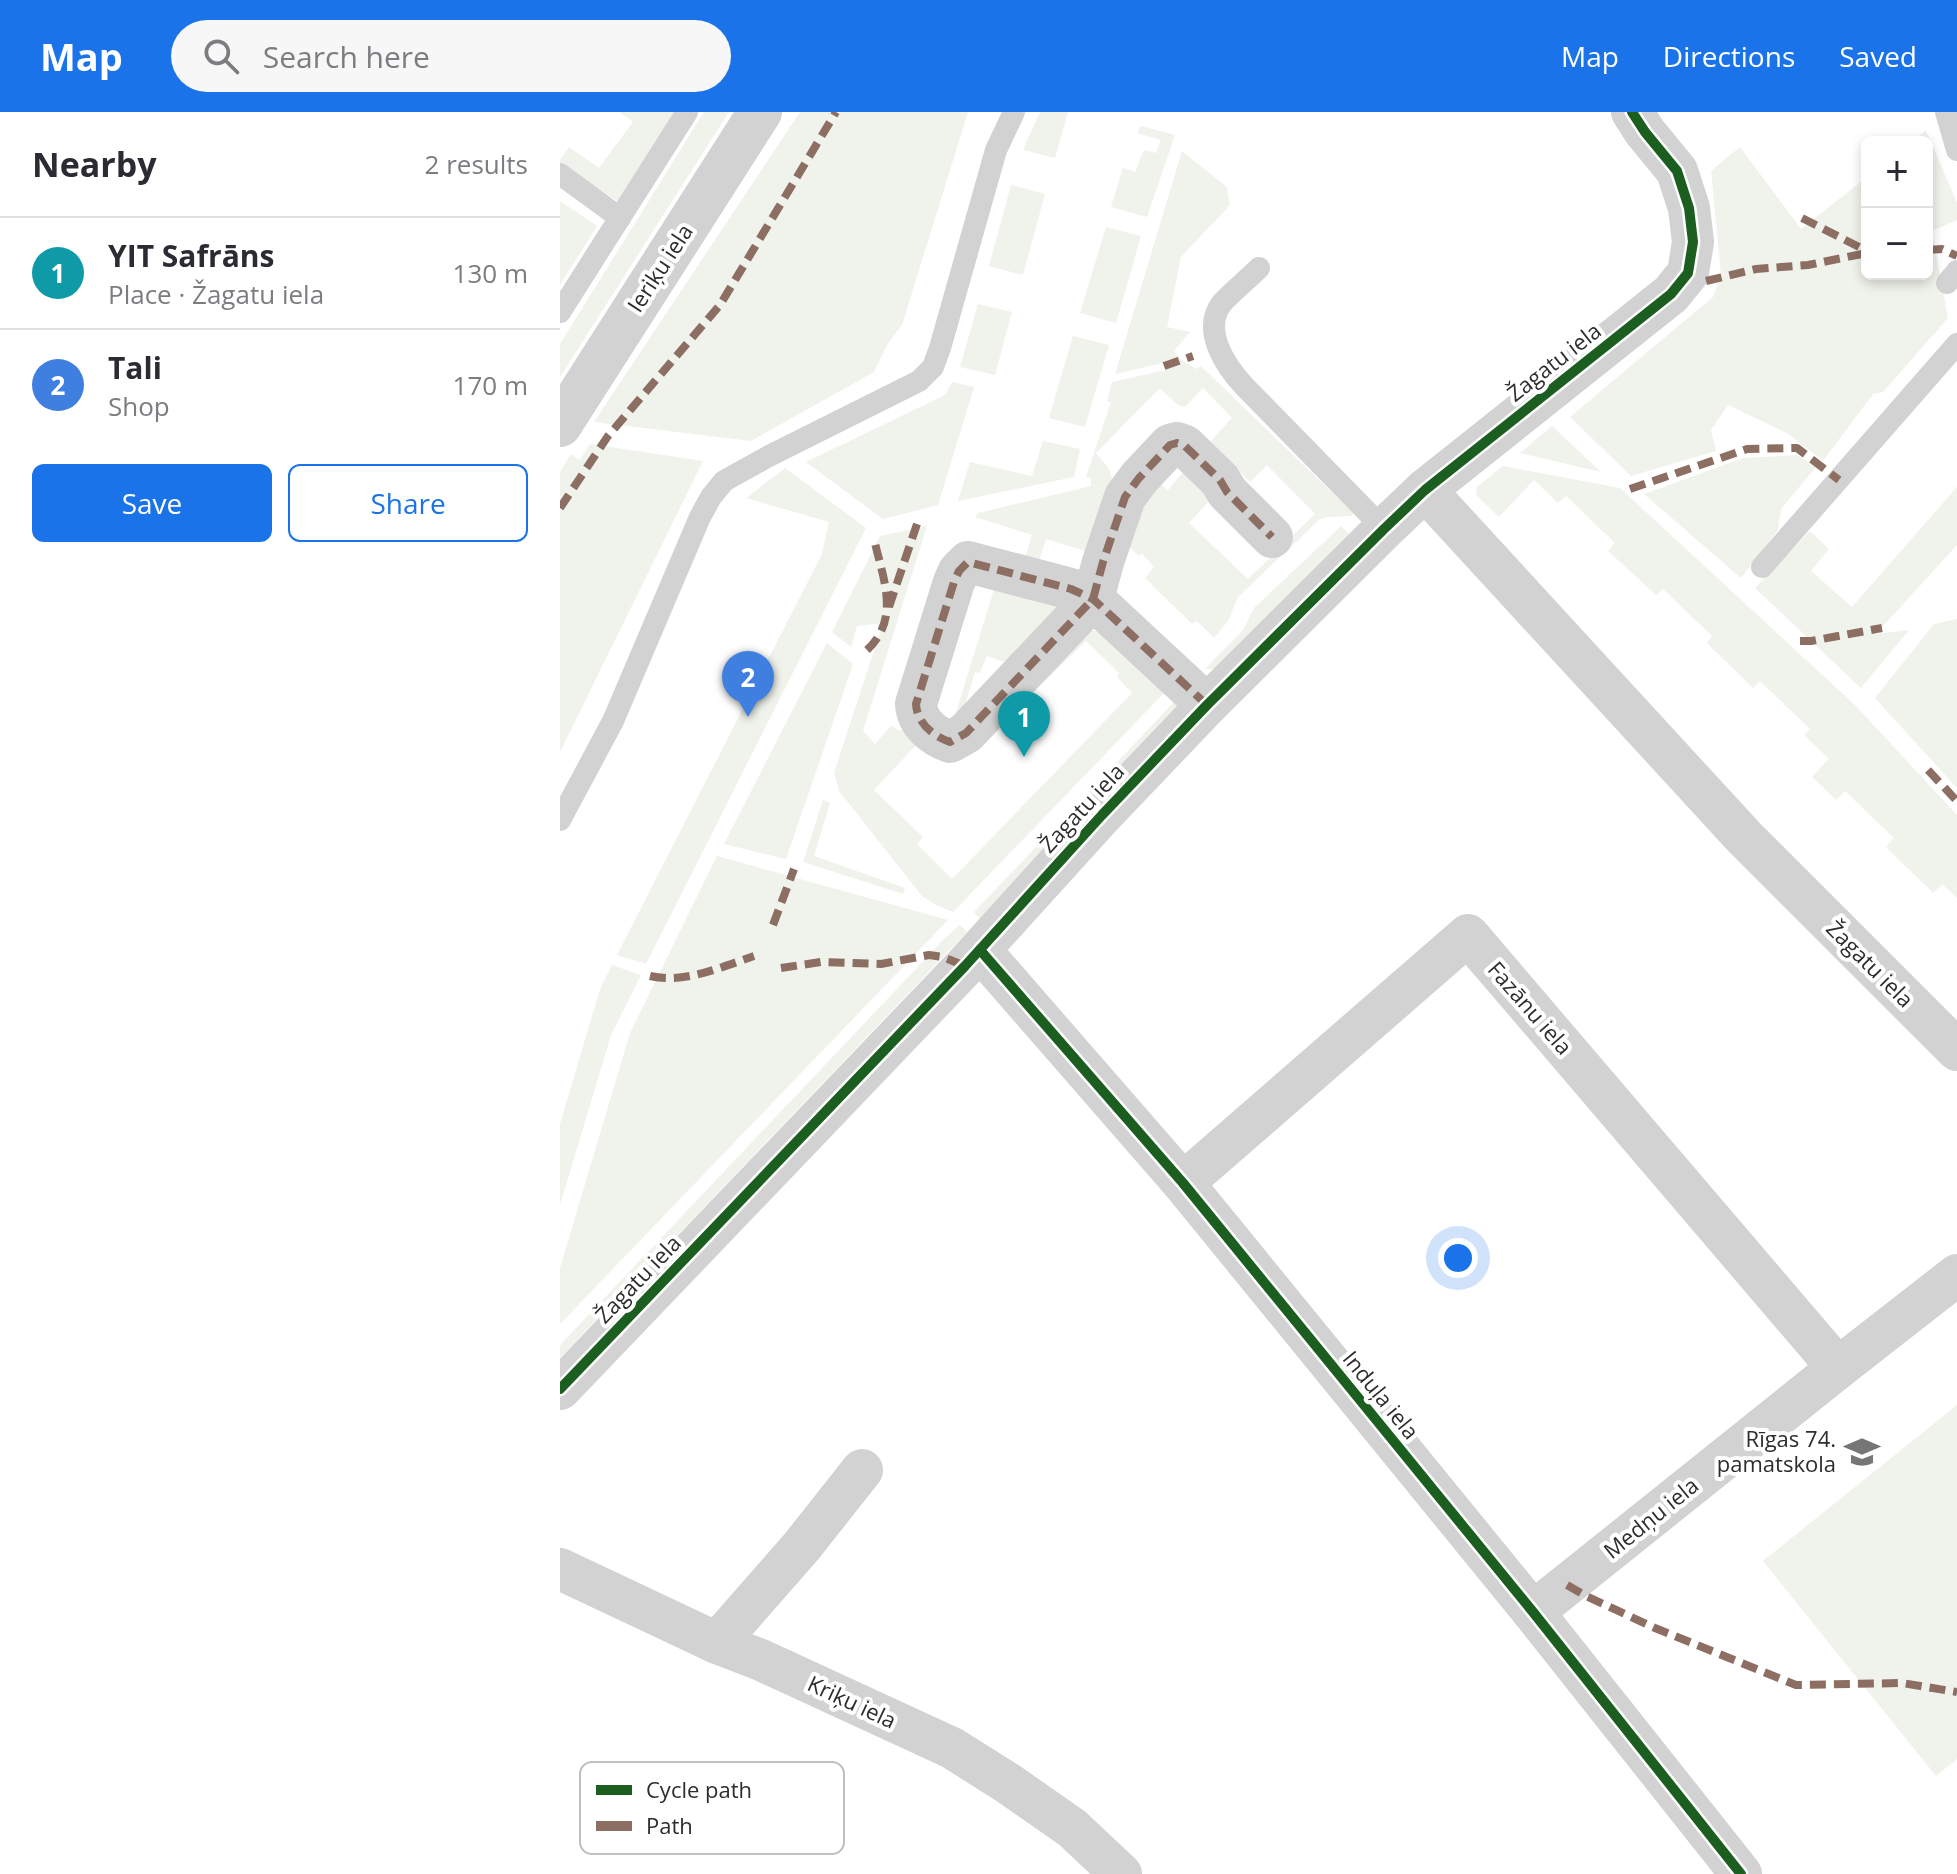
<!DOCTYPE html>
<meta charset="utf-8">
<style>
body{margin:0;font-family:"Open Sans",sans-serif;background:#f7f7f7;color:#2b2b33}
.controls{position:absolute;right:24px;top:24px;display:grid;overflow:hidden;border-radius:12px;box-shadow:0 4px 12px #0003}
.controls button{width:72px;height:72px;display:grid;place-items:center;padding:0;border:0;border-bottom:2px solid #e1e1e2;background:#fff;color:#2b2b33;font:40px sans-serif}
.you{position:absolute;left:898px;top:1146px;width:28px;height:28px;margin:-20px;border:6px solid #fff;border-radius:50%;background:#1a73e8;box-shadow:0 0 0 12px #1a73e833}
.badge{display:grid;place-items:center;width:52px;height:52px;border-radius:50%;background:#1a73e8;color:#fff;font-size:26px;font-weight:700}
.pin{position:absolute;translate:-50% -66px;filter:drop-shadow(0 2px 4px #0008)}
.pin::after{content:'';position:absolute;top:42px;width:28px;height:24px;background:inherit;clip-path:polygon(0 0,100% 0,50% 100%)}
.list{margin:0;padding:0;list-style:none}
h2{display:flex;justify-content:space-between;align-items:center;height:104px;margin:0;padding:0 32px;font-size:34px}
h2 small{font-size:26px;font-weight:400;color:#7c7c81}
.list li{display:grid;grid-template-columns:52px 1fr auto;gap:24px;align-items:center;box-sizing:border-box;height:112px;padding:0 32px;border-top:2px solid #e1e1e2}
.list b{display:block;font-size:30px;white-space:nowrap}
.list p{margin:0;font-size:26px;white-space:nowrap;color:#7c7c81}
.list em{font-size:26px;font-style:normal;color:#7c7c81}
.actions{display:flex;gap:16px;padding:24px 32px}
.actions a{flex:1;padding:18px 0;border:2px solid #1a73e8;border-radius:12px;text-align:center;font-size:28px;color:#1a73e8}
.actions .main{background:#1a73e8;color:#fff}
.icon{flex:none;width:44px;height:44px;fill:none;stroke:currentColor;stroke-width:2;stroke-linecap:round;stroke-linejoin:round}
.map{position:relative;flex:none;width:1397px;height:1762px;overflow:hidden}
header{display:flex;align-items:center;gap:48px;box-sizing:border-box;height:112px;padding:0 40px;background:#1a73e8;color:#fff}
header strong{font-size:38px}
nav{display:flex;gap:44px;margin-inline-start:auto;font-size:28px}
.search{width:560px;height:72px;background:#f7f7f7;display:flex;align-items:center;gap:20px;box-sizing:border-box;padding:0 28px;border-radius:44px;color:#7c7c81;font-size:30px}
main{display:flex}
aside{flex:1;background:#fff}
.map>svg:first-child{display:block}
.green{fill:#f0f3eb}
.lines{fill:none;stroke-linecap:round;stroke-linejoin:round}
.service{stroke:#d2d2d2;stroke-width:22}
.minor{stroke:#d2d2d2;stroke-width:42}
.tertiary{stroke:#d2d2d2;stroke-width:44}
.quiet{stroke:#8d6e63;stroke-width:8;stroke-dasharray:16 8;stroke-linecap:butt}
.cycleway-casing{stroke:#fff;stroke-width:15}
.cycleway{stroke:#1b5e20;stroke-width:10}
.labels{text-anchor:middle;stroke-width:8;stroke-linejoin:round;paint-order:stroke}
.street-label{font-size:22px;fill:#2d2d2d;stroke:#fff}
.poi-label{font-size:22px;fill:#2d2d2d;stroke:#fff;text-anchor:end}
.key{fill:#fff;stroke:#c0c0c0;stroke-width:2}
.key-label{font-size:22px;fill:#2d2d2d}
</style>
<header>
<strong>Map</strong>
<div class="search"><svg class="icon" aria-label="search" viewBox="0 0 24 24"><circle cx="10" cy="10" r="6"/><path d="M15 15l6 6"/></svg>Search here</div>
<nav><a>Map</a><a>Directions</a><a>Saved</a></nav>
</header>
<main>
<aside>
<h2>Nearby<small>2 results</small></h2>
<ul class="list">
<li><span class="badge" style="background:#0f9aa8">1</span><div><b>YIT Safrāns</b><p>Place · Žagatu iela</p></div><em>130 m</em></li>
<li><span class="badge" style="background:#3f7fe0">2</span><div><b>Tali</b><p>Shop</p></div><em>170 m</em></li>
</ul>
<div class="actions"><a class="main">Save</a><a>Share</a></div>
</aside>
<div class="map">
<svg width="1397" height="1762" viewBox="0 0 1397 1762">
<rect width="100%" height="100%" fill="#fff"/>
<!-- green -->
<g class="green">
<path d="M60,0H115L59,90L0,52V48L9,35L39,56L73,10Z"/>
<path d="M144,0H169L0,265V232Z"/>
<path d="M240,0H408L342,213L328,231L314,260L191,329L34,310Z"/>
<path d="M480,0H508L495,46L463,38Z"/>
<path d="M581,14L615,23L587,105L551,95L563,56L575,60L584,38L596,41L601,28L577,21Z"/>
<path d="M1366,18L1397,91V108L1372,119L1388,206L1323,280L1313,282L1263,349L1227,321L1168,293L1151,318L1156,339L1071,364L1010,305L1153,185L1161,163L1151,59L1180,35L1241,117L1307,65V162H1367V30H1352Z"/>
<path d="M622,39L667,75L670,93L621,145L607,215L630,220L614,239L621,248L636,257L641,254L793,401L792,404L768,405L760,407L678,485L668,509L654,526L637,509L632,512L585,466L594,455L582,442L579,444L563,429L575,398L599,371L608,378L623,360L651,387L629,411L688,467L755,402L707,353L690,370L650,330L672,306L643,276L625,295L618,293L600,276L536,341L548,355L553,369L532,441L486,427L478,452L465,445L472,423L415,405L418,401L531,374V366L526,365L551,290L547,289L552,270L606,258L603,251L555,262Z"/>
<path d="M451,73L485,82L463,163L429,154Z"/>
<path d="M0,89L37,114L0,173Z"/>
<path d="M546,115L581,124L556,211L520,201Z"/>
<path d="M418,192L452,200L435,263L400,255Z"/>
<path d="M513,224L549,233L525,315L489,306Z"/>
<path d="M392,270L414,275L378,393L323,407L246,350L385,283Z"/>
<path d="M992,314L1041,360L960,341Z"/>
<path d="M483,329L520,337L514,365L398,389L410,350L472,364Z"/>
<path d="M30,332L143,349L0,640V360L11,342L20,348Z"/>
<path d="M1237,343L1256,355L1221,397L1218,418L1181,466L1084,382L1183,346Z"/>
<path d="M943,354L1060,376L1296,594L1397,703V786L1382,772L1373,781L1326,735L1334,726L1285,679L1276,688L1252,665L1269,647L1244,623L1250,617L1200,569L1193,576L1147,531L1152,524L1103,477L1096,483L1048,439L1055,431L1006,384L998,391L974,368L939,405L916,383L917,375Z"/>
<path d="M225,356L306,416L86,852L57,843L262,442L269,410L186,386Z"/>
<path d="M1397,375V433L1316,522L1349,518L1301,576L1195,476L1250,419L1269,437L1251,459L1292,495Z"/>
<path d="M367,414L303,619L315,632L331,614L341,619L344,614L360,629L314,678L363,725L357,732L392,767L572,581L557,565L559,561L526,529L486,568L483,566L530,519H539L607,578L393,800L376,793L362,784L279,679L274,661L323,511L297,514L291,535L272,520L320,424Z"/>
<path d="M781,414L793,425L654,557H645L683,518L694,496Z"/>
<path d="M436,471L504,493L448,551L427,544L420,561L415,560L405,593L393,610Z"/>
<path d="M1397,507V676L1315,586L1374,512Z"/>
<path d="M267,531L293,552L226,747L164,732Z"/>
<path d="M618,586L617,598L420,807L414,800Z"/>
<path d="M263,688L270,691L254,744L345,776L343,782L243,750Z"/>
<path d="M157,744L388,808L0,1212V1156L70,921Z"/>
<path d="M400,813L407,820L0,1246V1233L385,826Z"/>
<path d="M52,853L81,863L51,923L0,1093V1012L40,877Z"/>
<path d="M1397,1293V1647L1376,1664L1203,1449Z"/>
</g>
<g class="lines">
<!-- service -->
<g class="service">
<path d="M1386,0L1397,38"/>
<path d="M0,62L60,106"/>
<path d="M699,156C687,168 673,179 662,191C641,218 666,255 685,275L824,417"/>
<path d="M1387,171L1397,159"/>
<path d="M0,200L127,0"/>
<path d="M1202,455L1397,232"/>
<path d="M0,708L53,609L140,405L151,385L164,369L209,344L359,269L373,255L380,236L436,38L454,0"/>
</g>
<!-- minor -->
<g class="minor">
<path d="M865,378L1184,725L1397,938"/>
<path d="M647,593L533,487L511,477L408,450L399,459L394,470L356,592C357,611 373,624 390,630L406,621L533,487L543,450L565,385L579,366L610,333L617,331L625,334L660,368L667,380L712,425"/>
<path d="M420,838L623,1071L973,1500L1181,1762"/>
<path d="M623,1071L908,823L1278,1256"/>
<path d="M0,1277L405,854L542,703L647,593L824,417L865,378L1111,182L1128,161L1133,130L1129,96L1117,59L1085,20L1072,0"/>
<path d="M0,1457L157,1531L201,1548L392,1636L449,1672L512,1716L561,1762"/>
<path d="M973,1500L1278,1256L1397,1163"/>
<path d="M157,1531L242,1434L302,1358"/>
</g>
<!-- tertiary -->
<path class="tertiary" d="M0,313L200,0"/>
<!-- quiet -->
<g class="quiet">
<path d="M1242,106L1307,139"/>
<path d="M1367,138L1382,137L1397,144"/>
<path d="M1146,169L1196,157L1248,153L1307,141"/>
<path d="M604,254L633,244"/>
<path d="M1070,377L1187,337L1237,336L1279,368"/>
<path d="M0,396L48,324L160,193L276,0"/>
<path d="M329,495L357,412"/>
<path d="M1240,529H1251L1322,516"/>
<path d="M307,538C341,506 323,467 314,427"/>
<path d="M647,593L533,487L511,477L408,450L399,459L394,470L356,592C357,611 373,624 390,630L406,621L533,487L543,450L565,385L579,366L610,333L617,331L625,334L660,368L667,380L712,425"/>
<path d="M1368,658L1397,689"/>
<path d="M213,813L234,757"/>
<path d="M221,856L261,850L321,852L369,843L383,845L405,854"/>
<path d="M90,864C125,872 161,855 194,844"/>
<path d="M1007,1473L1026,1484L1095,1516L1236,1573L1342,1571L1397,1580"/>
</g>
<!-- cycleway casing -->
<g class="cycleway-casing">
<g id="cycleway">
<path d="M420,838L623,1071L973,1500L1181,1762"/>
<path d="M0,1277L405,854L542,703L647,593L824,417L865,378L1111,182L1128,161L1133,130L1129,96L1117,59L1085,20L1072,0"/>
</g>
</g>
<!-- cycleway -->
<use href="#cycleway" class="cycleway"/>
</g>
<!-- icons -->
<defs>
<g id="school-bare" transform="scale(2.76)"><path d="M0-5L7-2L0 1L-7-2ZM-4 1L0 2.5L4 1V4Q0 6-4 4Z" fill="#767676" stroke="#fff" stroke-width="2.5" paint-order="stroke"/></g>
</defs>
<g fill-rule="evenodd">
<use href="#school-bare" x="1302" y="1340"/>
</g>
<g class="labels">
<!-- street labels -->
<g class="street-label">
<text transform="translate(100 156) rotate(-57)" y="8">Ieriķu iela</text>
<text transform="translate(994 250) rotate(-38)" y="8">Žagatu iela</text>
<text transform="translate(522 696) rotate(-47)" y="8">Žagatu iela</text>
<text transform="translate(1310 852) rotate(45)" y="8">Žagatu iela</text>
<text transform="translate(970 896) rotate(49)" y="8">Fazānu iela</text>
<text transform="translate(78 1167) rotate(-46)" y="8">Žagatu iela</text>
<text transform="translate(821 1283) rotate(51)" y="8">Induļa iela</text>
<text transform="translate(1091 1406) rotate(-39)" y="8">Medņu iela</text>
<text transform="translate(292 1590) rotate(25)" y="8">Kriķu iela</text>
</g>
<!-- poi labels -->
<g class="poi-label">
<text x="1276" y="1335">Rīgas 74.<tspan x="1276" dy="25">pamatskola</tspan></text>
</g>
</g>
<!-- legend -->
<rect x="20" y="1650" width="264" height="92" rx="12" class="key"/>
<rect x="36" y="1673" width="36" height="10" fill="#1b5e20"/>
<rect x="36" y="1709" width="36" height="10" fill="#8d6e63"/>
<g class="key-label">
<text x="86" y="1686">Cycle path</text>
<text x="86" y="1722">Path</text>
</g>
</svg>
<div class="controls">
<button>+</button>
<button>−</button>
</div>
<div class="you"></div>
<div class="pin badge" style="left:464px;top:645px;background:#0f9aa8">1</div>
<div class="pin badge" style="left:188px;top:605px;background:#3f7fe0">2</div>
</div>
</main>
